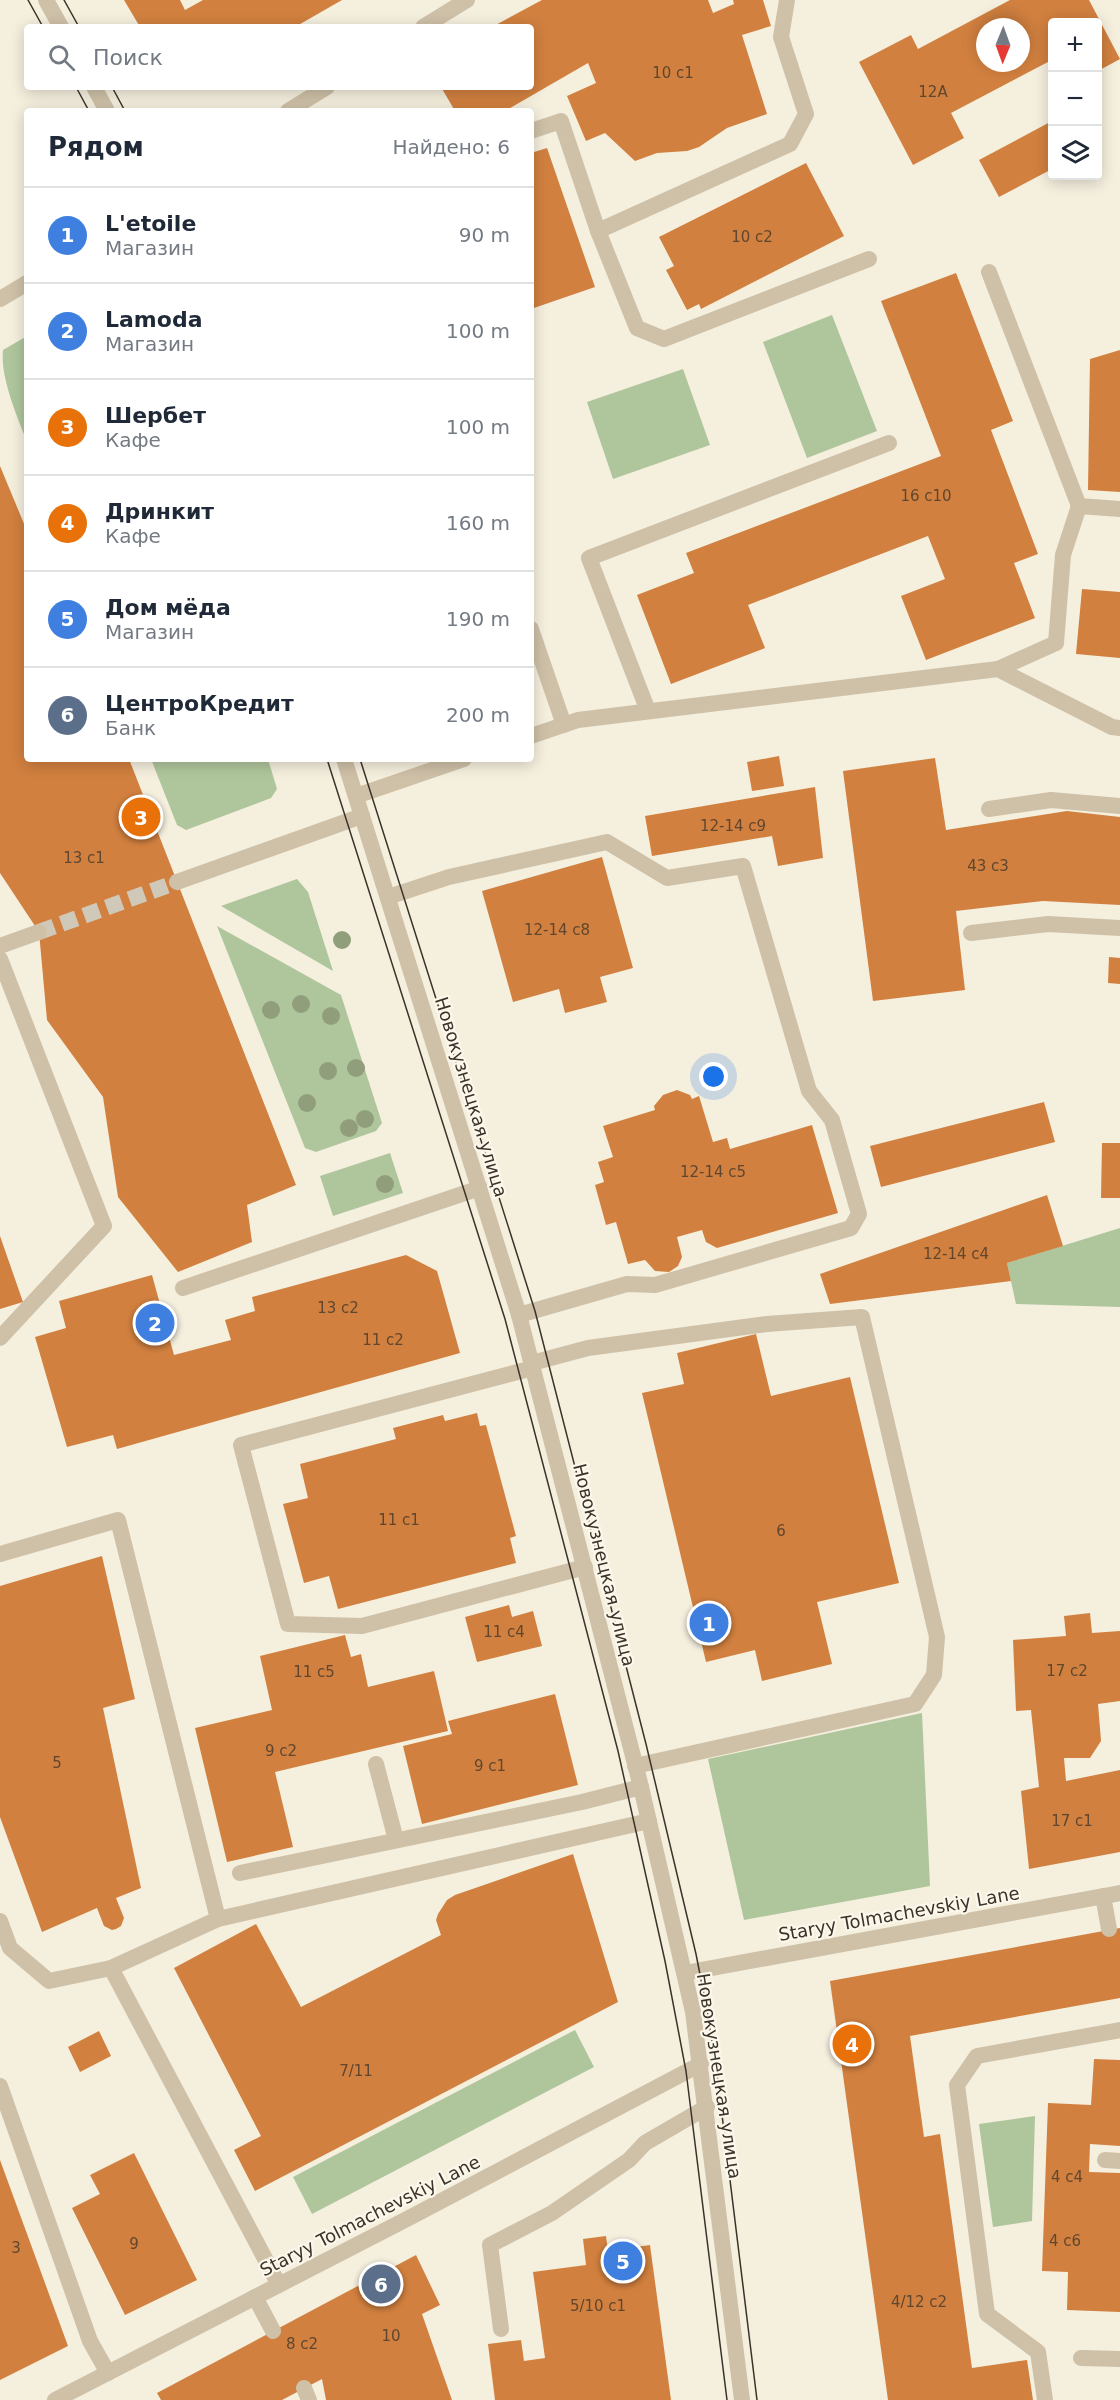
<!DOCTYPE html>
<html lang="ru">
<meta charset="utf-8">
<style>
body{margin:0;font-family:"DejaVu Sans",sans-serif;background:#f2f2f3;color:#1f2937}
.controls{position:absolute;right:18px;top:18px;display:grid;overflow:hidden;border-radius:6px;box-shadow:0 3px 15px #0003}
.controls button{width:54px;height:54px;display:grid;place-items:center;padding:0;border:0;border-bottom:2px solid #e0e1e3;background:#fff;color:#1f2937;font:30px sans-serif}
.compass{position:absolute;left:976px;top:18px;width:54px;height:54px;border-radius:50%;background:#fff;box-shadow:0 3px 15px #0003;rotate:181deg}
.you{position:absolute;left:714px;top:1077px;width:21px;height:21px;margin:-15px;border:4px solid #fff;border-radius:50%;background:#1a73e8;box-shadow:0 0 0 9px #1a73e833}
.badge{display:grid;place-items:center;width:39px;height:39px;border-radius:50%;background:#0f766e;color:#fff;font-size:20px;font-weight:700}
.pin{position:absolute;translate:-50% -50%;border:3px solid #fff;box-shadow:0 2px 6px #0006}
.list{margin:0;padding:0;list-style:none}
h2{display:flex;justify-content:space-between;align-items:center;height:78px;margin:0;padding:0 24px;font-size:26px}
h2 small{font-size:20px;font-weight:400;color:#747a83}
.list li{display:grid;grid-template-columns:39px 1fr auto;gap:18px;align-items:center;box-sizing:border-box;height:96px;padding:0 24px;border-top:2px solid #e0e1e3}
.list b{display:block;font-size:22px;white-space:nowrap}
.list p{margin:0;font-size:20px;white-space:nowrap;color:#747a83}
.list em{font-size:20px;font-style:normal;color:#747a83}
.icon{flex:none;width:33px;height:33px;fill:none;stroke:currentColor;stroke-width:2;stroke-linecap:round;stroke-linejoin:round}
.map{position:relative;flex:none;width:1120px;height:2400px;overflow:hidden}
.search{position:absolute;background:#fff;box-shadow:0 3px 15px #0003;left:24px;top:24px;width:510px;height:66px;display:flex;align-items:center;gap:15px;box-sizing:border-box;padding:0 21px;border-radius:6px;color:#747a83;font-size:22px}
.panel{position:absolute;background:#fff;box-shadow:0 3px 15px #0003;left:24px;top:108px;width:510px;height:654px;border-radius:6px}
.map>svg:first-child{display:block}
.green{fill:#afc69c}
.building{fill:#d1803f;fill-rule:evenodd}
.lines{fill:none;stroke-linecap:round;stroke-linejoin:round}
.minor-tunnel{stroke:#d0c9ba;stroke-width:16;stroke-dasharray:16 8;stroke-linecap:butt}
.service{stroke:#cfc1a8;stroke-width:16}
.minor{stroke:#cfc1a8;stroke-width:16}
.tram{stroke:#3b3229;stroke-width:1.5}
.tree{fill:#919e7b}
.labels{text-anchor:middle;stroke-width:4.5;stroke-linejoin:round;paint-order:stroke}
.number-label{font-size:15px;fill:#60462e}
.street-label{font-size:18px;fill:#3b3229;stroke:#fcf7eb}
</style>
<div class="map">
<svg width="1120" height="2400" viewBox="0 0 1120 2400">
<rect width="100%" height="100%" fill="#f5efde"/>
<!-- green -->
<g class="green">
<path d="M832,315L877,431L807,458L763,342Z"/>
<path d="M27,336V442C17,416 0,377 3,350Z"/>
<path d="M683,369L710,445L613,479L587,402Z"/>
<path d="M151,759H268L277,789L271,798L186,830L177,825Z"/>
<path d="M297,879L308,892L333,971L221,906Z"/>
<path d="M217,926L341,995L382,1123L376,1131L316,1152L305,1148Z"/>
<path d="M390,1153L403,1193L333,1216L320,1176Z"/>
<path d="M1120,1228V1307L1016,1304L1007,1263Z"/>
<path d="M922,1713L930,1886L744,1920L708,1759Z"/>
<path d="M575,2030L594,2067L312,2214L293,2177Z"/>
<path d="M1035,2116L1032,2221L993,2227L979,2124Z"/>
</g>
<!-- building -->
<g class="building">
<path d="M124,0H180L185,10L203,0H342L295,27H140Z"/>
<path d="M542,0H708L713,13L734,4L733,0H763L771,26L742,35L767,114L727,128L699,147L687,151L657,153L635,161L605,133L586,141L567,96L596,83L588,63L505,111H455L441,87H531V27H492Z"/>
<path d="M1010,0H1089L1120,59L1098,71V22H1052V71L1048,62L951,113L964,138L913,165L859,62L911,35L918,49ZM985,27H1021V63H985Z"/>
<path d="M1052,121V169L999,197L979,160Z"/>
<path d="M547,148L595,287L531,309V153Z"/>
<path d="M806,163L844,236L701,309L699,304L687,310L666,270L674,266L659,237Z"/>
<path d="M956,273L1013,421L991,430L1038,554L1014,563L1035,618L926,660L901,596L945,579L928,536L748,605L765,648L671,684L637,595L694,573L686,553L941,456L881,301Z"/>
<path d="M1120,350V492L1088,490L1090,359Z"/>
<path d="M0,466L27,531V759H129L296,1185L247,1205L252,1242L178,1272L118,1197L103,1097L47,1020L39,932L0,873Z"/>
<path d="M1082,589L1120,592V658L1076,654Z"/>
<path d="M779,756L784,786L752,791L747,762Z"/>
<path d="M935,758L946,830L1067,811L1120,817V905L1043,901L956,911L965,990L873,1001L843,771Z"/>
<path d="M815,787L823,858L778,866L772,836L652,856L645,816Z"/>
<path d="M602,857L633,968L600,977L607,1002L565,1013L559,989L513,1002L482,891Z"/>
<path d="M1109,957L1120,958V984L1108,983Z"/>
<path d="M677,1090L690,1095L692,1099L699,1096L713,1142L727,1138L730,1149L812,1125L838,1213L717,1248L706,1242L702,1230L677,1237L682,1257L678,1266L669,1272L655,1271L645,1260L628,1264L616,1222L606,1225L595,1185L604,1182L598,1162L613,1157L603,1126L655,1110L654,1106L663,1095Z"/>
<path d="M1044,1102L1055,1142L881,1187L870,1146Z"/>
<path d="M1102,1143H1120V1198H1101Z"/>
<path d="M1047,1195L1063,1246L1007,1263L1011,1281L830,1304L820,1274Z"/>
<path d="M0,1236L23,1302L0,1309Z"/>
<path d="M406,1255L437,1271L460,1353L117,1449L113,1435L67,1447L35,1337L66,1328L59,1301L152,1275L174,1355L231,1340L225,1320L255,1311L252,1297Z"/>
<path d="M756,1334L771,1396L850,1377L899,1583L817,1602L832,1664L762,1681L755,1650L706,1662L642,1393L684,1384L677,1353Z"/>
<path d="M477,1413L480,1426L486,1425L516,1536L510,1538L516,1563L338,1609L329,1576L304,1583L283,1504L308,1498L300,1464L396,1439L393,1428L443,1415L445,1421Z"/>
<path d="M102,1556L135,1699L103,1708L141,1888L116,1898L124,1918L121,1926L116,1929L112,1930L104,1926L97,1908L42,1932L0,1817V1586Z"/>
<path d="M509,1605L512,1617L533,1611L542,1646L477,1662L465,1617Z"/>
<path d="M1090,1613L1092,1633L1120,1631V1701L1098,1704L1101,1741L1090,1758H1064L1066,1781L1120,1770V1852L1029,1869L1021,1791L1039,1787L1031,1710L1016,1711L1013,1640L1066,1636L1064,1616Z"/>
<path d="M345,1635L351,1657L361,1654L368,1687L434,1671L448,1731L275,1772L293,1847L227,1862L195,1728L272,1710L260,1656Z"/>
<path d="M555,1694L578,1785L422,1824L403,1746L452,1734L448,1721Z"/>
<path d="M573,1854L618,2002L255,2191L234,2150L261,2136L174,1968L256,1924L301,2007L441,1935L436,1920L438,1914L447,1900L455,1895Z"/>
<path d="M1120,1928V1998L910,2036L924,2137L940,2134L972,2368L1027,2360L1033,2400H888L830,1981Z"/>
<path d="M99,2031L111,2056L80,2072L68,2047Z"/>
<path d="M1094,2059L1120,2060V2146L1090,2144L1089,2172L1120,2173V2312L1067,2310L1068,2272L1042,2271L1048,2103L1091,2105Z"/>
<path d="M134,2153L197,2280L125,2315L72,2208L100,2194L90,2175Z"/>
<path d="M0,2160L68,2346L0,2380Z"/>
<path d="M606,2236L608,2251L650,2245L671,2400H495L488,2344L521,2340L524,2361L545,2358L533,2272L586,2265L583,2239Z"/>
<path d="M416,2255L440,2305L422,2314L452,2400H326L322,2379L282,2400H161L157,2393Z"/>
</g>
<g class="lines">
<!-- minor-tunnel -->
<path class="minor-tunnel" d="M39,932L177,882"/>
<!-- service -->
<g class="service">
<path d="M531,131L561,121L598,231L790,144L806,114L781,37L787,0"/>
<path d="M598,231L637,328L664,339L869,259"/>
<path d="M989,272L1079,506L1120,509"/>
<path d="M531,629L564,725"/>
<path d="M998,669L1056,643L1063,555L1079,506"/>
<path d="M648,711L589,558L889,443"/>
<path d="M531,736L578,720L998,669L1112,727L1120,728"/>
<path d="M356,796L464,759"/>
<path d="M989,809L1051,800L1120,806"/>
<path d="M388,897L449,877L607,842L667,878L743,866L809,1091L832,1120L859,1214L851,1228L655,1285L627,1284L519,1315"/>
<path d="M971,933L1048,924L1120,928"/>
<path d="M0,959L104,1226L0,1338"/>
<path d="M183,1288L480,1188"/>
<path d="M532,1363L588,1348L767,1324L862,1317L937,1637L934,1675L915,1704L635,1766"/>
<path d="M533,1368L241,1445L288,1624L362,1626L585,1567"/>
<path d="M0,1554L118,1520L218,1919L111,1968"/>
<path d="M376,1764L396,1840"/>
<path d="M240,1873L582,1802L641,1787"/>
<path d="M1103,1896L1109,1929"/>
<path d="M218,1919L649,1821"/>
<path d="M0,1921L10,1948L49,1981L111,1968L279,2285"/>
<path d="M0,2086L90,2341L108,2373"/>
<path d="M1105,2160L1120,2161"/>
<path d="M255,2297L273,2331"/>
<path d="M501,2329L490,2245L552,2213L629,2160L645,2143L707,2107"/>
<path d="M1081,2358L1120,2359"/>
<path d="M304,2388L309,2400"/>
<path d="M1045,2400L1038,2352L987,2314L957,2085L977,2056L1120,2030"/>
</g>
<!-- minor -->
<g class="minor">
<path d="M46,0L61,27"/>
<path d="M423,27L467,0"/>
<path d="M94,87L107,111"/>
<path d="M288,111L327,87"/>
<path d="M0,299L27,283"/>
<path d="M344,759L519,1315L641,1787L693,2012L742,2400"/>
<path d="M177,882L362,816"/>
<path d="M0,946L39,932"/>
<path d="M685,1973L1120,1893"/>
<path d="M55,2400L407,2219L701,2064"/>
</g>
<!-- tram -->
<g class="tram">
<path d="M28,0L43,27"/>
<path d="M64,0L79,27"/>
<path d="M76,87L89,111"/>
<path d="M112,87L125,111"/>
<path d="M327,759L505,1319L618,1751L665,1961L686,2071L727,2400"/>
<path d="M360,759L535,1311L646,1744L696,1954L707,2010L717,2074L757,2400"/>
</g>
</g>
<!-- trees -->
<g class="tree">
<circle cx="342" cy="940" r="9"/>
<circle cx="301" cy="1004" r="9"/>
<circle cx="271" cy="1010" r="9"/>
<circle cx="331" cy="1016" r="9"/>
<circle cx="356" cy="1068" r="9"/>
<circle cx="328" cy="1071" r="9"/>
<circle cx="307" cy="1103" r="9"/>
<circle cx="365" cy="1119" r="9"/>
<circle cx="349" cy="1128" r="9"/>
<circle cx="385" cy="1184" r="9"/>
</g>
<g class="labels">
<!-- number labels -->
<g class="number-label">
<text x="673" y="78">10 с1</text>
<text x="933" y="97">12А</text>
<text x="752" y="242">10 с2</text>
<text x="926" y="501">16 с10</text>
<text x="733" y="831">12-14 с9</text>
<text x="84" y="863">13 с1</text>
<text x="988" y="871">43 с3</text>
<text x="557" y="935">12-14 с8</text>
<text x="713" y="1177">12-14 с5</text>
<text x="956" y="1259">12-14 с4</text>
<text x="338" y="1313">13 с2</text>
<text x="383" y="1345">11 с2</text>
<text x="399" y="1525">11 с1</text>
<text x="781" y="1536">6</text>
<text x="504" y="1637">11 с4</text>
<text x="1067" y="1676">17 с2</text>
<text x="314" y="1677">11 с5</text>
<text x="281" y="1756">9 с2</text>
<text x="57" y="1768">5</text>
<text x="490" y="1771">9 с1</text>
<text x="1072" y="1826">17 с1</text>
<text x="356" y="2076">7/11</text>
<text x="1067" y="2182">4 с4</text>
<text x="1065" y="2246">4 с6</text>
<text x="134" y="2249">9</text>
<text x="16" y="2253">3</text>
<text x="919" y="2307">4/12 с2</text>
<text x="598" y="2311">5/10 с1</text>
<text x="391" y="2341">10</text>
<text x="302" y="2349">8 с2</text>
</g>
<!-- street labels -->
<g class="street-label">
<text transform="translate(471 1097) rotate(73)" y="6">Новокузнецкая улица</text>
<text transform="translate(604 1565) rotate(76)" y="6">Новокузнецкая улица</text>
<text transform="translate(899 1914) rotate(-10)" y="6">Staryy Tolmachevskiy Lane</text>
<text transform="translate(719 2076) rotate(81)" y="6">Новокузнецкая улица</text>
<text transform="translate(370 2216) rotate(-27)" y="6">Staryy Tolmachevskiy Lane</text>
</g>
</g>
</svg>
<div class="controls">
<button>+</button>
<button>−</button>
<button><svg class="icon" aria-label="layers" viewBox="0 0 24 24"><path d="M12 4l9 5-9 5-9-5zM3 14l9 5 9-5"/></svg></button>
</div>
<svg class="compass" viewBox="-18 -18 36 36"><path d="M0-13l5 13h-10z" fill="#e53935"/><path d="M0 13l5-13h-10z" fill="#747a83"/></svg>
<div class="you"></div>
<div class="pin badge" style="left:709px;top:1623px;background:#3f7fe0">1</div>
<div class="pin badge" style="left:155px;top:1323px;background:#3f7fe0">2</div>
<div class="pin badge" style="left:141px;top:817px;background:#e8710a">3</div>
<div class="pin badge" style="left:852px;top:2044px;background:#e8710a">4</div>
<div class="pin badge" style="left:623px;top:2261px;background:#3f7fe0">5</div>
<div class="pin badge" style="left:381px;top:2284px;background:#5c6f8a">6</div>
<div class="search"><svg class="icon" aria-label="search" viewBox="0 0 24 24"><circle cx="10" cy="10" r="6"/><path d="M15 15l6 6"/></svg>Поиск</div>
<section class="panel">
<h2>Рядом<small>Найдено: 6</small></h2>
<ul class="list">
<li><span class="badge" style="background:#3f7fe0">1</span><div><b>L'etoile</b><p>Магазин</p></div><em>90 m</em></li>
<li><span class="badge" style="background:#3f7fe0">2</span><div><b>Lamoda</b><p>Магазин</p></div><em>100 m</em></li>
<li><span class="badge" style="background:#e8710a">3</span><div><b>Шербет</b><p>Кафе</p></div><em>100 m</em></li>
<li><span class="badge" style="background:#e8710a">4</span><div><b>Дринкит</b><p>Кафе</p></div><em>160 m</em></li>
<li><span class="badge" style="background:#3f7fe0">5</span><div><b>Дом мёда</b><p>Магазин</p></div><em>190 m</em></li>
<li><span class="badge" style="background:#5c6f8a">6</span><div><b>ЦентроКредит</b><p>Банк</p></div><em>200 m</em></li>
</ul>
</section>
</div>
